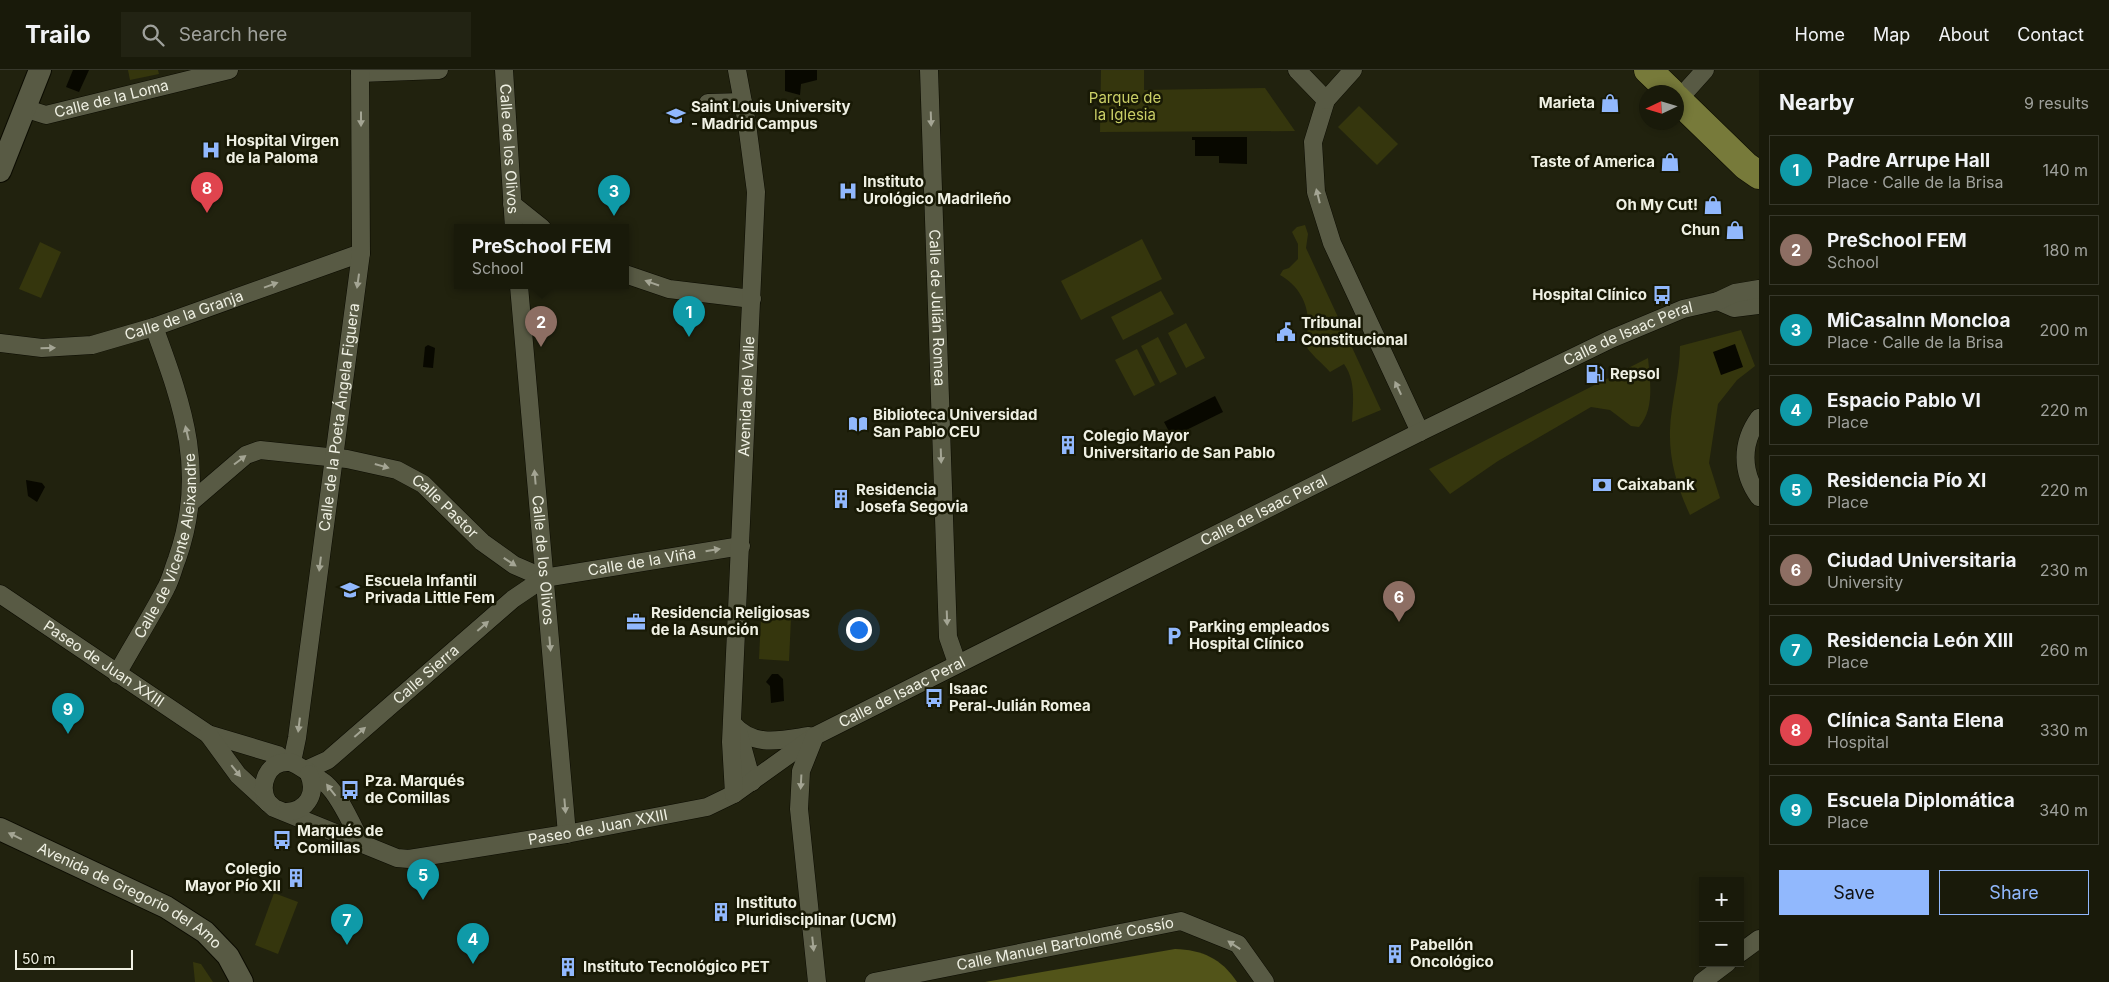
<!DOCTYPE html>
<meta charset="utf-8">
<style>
body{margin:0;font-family:Inter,sans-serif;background:#222313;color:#f1f3f6}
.controls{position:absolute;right:15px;bottom:15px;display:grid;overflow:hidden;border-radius:0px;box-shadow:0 2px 8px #0003}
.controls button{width:45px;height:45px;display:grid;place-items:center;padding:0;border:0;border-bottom:1px solid #37382b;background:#191a0a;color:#f1f3f6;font:25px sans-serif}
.compass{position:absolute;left:1639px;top:15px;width:45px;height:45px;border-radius:50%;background:#191a0a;box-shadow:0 2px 8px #0003;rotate:266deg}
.scale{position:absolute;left:15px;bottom:12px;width:118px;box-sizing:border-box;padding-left:5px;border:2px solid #eff0e3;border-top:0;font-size:14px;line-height:18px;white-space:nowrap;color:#eff0e3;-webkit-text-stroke:4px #181905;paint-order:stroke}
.you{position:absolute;left:858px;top:559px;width:18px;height:18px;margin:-12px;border:4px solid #fff;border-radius:50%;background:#1a73e8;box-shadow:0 0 0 8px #1a73e833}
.badge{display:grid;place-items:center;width:32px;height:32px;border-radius:50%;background:#91b8fd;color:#fff;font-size:16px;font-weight:700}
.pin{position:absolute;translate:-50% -41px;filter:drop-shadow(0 1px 2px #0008)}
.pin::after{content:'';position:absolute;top:26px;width:18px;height:15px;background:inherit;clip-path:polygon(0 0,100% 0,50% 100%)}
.popup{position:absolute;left:454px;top:154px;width:175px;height:65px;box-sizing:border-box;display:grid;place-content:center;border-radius:0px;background:#191a0a;filter:drop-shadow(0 1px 4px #0005);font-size:16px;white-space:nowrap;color:#9fa19c}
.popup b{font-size:19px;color:#f1f3f6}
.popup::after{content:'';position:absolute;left:50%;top:100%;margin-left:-10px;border:10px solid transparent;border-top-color:#191a0a}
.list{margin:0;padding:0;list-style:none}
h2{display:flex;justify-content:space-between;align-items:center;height:65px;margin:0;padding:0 20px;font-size:21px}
h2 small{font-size:16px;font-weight:400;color:#9fa19c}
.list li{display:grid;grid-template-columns:32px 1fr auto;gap:15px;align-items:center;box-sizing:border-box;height:70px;margin:0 10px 10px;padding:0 10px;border:1px solid #37382b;border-radius:0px}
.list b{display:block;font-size:19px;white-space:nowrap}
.list p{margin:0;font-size:16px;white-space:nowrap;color:#9fa19c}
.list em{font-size:16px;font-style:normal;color:#9fa19c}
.actions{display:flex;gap:10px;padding:15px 20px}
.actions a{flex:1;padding:11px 0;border:1px solid #91b8fd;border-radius:0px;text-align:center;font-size:18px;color:#91b8fd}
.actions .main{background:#91b8fd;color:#111}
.icon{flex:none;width:28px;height:28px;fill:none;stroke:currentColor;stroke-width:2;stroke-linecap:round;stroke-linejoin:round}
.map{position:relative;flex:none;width:1759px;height:912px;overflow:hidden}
header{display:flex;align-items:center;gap:30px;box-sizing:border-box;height:70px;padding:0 25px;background:#191a0a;border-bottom:1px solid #37382b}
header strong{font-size:24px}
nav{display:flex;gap:28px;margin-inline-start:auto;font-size:18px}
.search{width:350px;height:45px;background:#222313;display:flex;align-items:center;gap:12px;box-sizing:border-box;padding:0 18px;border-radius:0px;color:#9fa19c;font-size:19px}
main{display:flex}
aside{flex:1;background:#191a0a}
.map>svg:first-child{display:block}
.green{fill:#35360d}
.forest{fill:#525419}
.water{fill:#080800}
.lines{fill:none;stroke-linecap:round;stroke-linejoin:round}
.minor-casing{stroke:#0b0b00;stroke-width:19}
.tertiary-casing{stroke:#0b0b00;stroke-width:24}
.primary-casing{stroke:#0b0b00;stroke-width:29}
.minor{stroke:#585a44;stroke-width:18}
.tertiary{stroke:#585a44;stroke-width:22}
.primary{stroke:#777a3a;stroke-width:28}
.oneway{fill:#a4a594}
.labels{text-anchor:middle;stroke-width:5;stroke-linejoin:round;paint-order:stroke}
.park-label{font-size:15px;fill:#cacf66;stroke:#181905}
.street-label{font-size:15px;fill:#eff0e3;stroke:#181905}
.poi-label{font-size:15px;font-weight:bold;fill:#eff0e3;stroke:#181905;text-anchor:start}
</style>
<header>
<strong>Trailo</strong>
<div class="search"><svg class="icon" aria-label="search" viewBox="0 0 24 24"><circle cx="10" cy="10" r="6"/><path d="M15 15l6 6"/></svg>Search here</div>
<nav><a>Home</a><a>Map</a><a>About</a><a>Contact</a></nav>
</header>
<main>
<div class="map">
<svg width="1759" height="912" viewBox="0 0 1759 912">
<rect width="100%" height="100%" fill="#21220e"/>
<!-- green -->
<g class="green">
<path d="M128,0H158L159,4L130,10Z"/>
<path d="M1101,0H1144V20L1265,18L1295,61L1100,62Z"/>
<path d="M1359,36L1398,74L1377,95L1338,57Z"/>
<path d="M1305,155L1308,164L1306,178L1381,340L1352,352C1353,332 1356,311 1344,294L1330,302C1321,292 1310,284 1304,273C1314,247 1305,219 1280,205L1283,200L1289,198L1298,189V174L1292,162L1297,157Z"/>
<path d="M1142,169L1162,209L1081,250L1061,211Z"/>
<path d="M40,172L61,182L41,228L19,219Z"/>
<path d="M1161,221L1174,244L1123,270L1111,247Z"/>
<path d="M1186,253L1205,288L1186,298L1168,263Z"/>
<path d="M1741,260L1755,296L1737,310L1718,334L1709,393L1720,428L1690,445C1677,417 1669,390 1670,360C1671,332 1680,304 1680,276Z"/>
<path d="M1158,267L1177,304L1160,313L1141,276Z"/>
<path d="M1137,279L1155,315L1134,326L1115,290Z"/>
<path d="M1648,288C1650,310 1655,339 1639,357L1631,356L1610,340L1591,337L1498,391L1450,424L1429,399Z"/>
<path d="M761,547L791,548L789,591L759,589Z"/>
<path d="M274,823L298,832L278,884L255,875Z"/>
<path d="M193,892L201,894L213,912H195Z"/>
</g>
<!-- forest -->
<path class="forest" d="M1175,879C1202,880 1221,888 1237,912H985Z"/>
<!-- water -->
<g class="water">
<path d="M73,0H89L79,22L66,17Z"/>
<path d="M785,0H817V10L801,14L800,25L785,21Z"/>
<path d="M1192,67H1247V94L1219,93V86H1195V70H1192Z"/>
<path d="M1735,274L1743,297L1721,305L1713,282Z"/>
<path d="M428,275L435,278L433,298L423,297L425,277Z"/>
<path d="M1215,326L1223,342L1172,367L1164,352Z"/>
<path d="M26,410L42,413L45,417L37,432L28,426Z"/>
<path d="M772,604H778L783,609L784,631L771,633L770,616L766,612Z"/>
</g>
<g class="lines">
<!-- minor casing -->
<g class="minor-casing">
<g id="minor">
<path id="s1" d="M504,0L514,158"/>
<path id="s2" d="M929,0L948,567L957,593"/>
<path d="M1297,0L1326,30L1313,72L1316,122L1332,173L1420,362"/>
<path d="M360,3L439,0"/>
<path d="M1326,30L1353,0"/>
<path d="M1678,30L1705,0"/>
<path d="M708,33L743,32"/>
<path id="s3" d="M27,35L30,40L46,45L229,0"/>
<path d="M512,134L542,158"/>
<path d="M625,204L669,219L752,229"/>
<path id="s4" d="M519,216L567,764"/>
<path d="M1718,231L1734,238L1759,235"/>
<path id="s5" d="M0,273L42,278L92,275L154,257L361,183"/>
<path d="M1759,348C1741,373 1741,402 1759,427"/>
<path id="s6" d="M190,433L246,385L260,380L347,389L397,400L423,414L482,472L514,495L544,508"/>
<path id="s7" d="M0,524L208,664L278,685L287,692"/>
<path id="s8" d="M117,604C133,575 151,547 166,518C171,509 173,499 177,489C207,404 184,338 154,257"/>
<path d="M733,654C753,678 782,670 809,666"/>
<path d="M738,661L752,712"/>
<path id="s9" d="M208,664L238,705L274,738L397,788L409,789L566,764L707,737L734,724L815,666L1420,362L1611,269L1683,239L1718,231L1735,223L1759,219"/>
<path d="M815,666L801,701L799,739L817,912"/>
<path id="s10" d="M292,692L297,668L361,183L360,0"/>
<path id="s11" d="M306,700L328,690L513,529L544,508L741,476"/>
<path id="s12" d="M734,724L731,672L756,122L747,54L737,0"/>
<path d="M268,733C258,716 267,690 290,692C295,693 321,710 326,714C340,726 353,757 362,774"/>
<path d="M287,742C308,740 317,723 309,704"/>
<path d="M1740,883L1759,869"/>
<path id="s13" d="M874,912L1181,851L1238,874L1265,912"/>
<path d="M1702,912L1727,893"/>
</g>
</g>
<!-- tertiary casing -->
<g class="tertiary-casing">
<g id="tertiary">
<path d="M0,101L40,0"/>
<path id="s14" d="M0,759L166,837L205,862L228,886L242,912"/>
</g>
</g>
<!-- primary casing -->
<g class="primary-casing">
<g id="primary">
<path d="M1648,0L1671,22"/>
<path d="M1676,28L1746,96L1759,105"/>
</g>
</g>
<!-- minor -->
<use href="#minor" class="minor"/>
<!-- tertiary -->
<use href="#tertiary" class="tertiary"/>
<!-- primary -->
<use href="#primary" class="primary"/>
</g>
<!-- one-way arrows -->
<defs><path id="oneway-solid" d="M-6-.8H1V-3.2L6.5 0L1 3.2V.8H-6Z" transform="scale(1.25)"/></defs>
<g class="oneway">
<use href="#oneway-solid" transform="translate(361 49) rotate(90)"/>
<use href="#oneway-solid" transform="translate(931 49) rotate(88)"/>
<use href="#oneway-solid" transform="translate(1318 126) rotate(-104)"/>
<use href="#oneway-solid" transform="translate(358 211) rotate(98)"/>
<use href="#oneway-solid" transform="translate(652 213) rotate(-161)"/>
<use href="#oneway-solid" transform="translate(271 215) rotate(-20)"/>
<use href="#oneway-solid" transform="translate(48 278) rotate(-2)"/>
<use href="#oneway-solid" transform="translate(1398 318) rotate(-115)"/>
<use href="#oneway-solid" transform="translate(187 363) rotate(-103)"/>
<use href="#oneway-solid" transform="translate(941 386) rotate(88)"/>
<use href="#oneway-solid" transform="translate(240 390) rotate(-37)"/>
<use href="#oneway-solid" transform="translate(382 396) rotate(16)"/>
<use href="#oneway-solid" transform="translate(535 407) rotate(-95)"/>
<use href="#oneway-solid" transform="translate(713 480) rotate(-9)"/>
<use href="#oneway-solid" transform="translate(510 492) rotate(33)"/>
<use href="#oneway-solid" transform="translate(320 494) rotate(97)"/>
<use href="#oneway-solid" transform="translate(947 548) rotate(88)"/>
<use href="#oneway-solid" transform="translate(483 556) rotate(-41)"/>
<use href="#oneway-solid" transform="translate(550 574) rotate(85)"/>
<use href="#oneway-solid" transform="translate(299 655) rotate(97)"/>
<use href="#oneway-solid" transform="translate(360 662) rotate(-41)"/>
<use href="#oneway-solid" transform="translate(236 701) rotate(51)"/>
<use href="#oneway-solid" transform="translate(801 712) rotate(93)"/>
<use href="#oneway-solid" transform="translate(331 720) rotate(-128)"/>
<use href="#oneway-solid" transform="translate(565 736) rotate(85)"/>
<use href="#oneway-solid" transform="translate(15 766) rotate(-154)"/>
<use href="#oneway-solid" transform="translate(813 874) rotate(84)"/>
<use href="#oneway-solid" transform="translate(1234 875) rotate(-147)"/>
</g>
<!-- icons -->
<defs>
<g id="shop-bare" transform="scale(1.5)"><path d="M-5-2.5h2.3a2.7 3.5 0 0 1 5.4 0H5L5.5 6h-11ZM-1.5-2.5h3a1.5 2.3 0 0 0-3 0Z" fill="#91b8fd" stroke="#181905" stroke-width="2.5" paint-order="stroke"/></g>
<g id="university-bare" transform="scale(1.5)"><path d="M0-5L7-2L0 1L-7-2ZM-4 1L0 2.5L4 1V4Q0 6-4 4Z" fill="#91b8fd" stroke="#181905" stroke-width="2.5" paint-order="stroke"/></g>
<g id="hospital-bare" transform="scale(1.5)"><path d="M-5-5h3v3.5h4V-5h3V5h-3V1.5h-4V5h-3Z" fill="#91b8fd" stroke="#181905" stroke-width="2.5" paint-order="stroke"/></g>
<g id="bus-bare" transform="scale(1.5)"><path d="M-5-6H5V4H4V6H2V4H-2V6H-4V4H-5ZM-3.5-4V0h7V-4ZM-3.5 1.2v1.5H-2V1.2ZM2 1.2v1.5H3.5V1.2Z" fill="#91b8fd" stroke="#181905" stroke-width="2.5" paint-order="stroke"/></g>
<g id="civic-bare" transform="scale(1.5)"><path d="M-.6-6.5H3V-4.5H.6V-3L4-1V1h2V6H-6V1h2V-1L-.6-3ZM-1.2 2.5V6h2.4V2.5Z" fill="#91b8fd" stroke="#181905" stroke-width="2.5" paint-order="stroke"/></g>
<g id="fuel-bare" transform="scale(1.5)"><path d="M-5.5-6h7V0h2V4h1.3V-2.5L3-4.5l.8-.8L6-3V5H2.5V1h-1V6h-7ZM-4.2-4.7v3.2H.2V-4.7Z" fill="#91b8fd" stroke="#181905" stroke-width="2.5" paint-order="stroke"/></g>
<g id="library-bare" transform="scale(1.5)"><path d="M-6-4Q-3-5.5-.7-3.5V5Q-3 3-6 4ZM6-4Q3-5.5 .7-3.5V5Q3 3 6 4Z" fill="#91b8fd" stroke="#181905" stroke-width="2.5" paint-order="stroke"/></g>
<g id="building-bare" transform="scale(1.5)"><path d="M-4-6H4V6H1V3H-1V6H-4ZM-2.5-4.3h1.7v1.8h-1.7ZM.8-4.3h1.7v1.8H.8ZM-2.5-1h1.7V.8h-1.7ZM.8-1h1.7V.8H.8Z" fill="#91b8fd" stroke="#181905" stroke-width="2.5" paint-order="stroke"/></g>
<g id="bank-bare" transform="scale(1.5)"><path d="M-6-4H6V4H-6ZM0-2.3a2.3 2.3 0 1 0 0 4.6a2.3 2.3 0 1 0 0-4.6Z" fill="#91b8fd" stroke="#181905" stroke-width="2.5" paint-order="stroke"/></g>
<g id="school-bare" transform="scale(1.5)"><path d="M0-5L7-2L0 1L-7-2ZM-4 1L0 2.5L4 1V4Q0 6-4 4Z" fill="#91b8fd" stroke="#181905" stroke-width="2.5" paint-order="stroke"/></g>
<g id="office-bare" transform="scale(1.5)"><path d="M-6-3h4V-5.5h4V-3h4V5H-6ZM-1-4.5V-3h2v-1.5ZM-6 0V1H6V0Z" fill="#91b8fd" stroke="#181905" stroke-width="2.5" paint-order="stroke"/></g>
<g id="parking-bare" transform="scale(1.5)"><path d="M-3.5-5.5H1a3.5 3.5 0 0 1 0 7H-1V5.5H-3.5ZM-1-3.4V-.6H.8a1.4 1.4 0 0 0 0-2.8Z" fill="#91b8fd" stroke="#181905" stroke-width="2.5" paint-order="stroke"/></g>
</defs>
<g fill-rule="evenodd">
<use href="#shop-bare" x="1610" y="33"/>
<use href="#university-bare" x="676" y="46"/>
<use href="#hospital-bare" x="211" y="80"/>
<use href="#shop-bare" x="1670" y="92"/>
<use href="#hospital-bare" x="848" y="121"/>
<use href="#shop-bare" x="1713" y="135"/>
<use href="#shop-bare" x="1735" y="160"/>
<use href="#bus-bare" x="1662" y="225"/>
<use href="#civic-bare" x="1286" y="262"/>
<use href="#fuel-bare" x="1595" y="304"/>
<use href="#library-bare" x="858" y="354"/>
<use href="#building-bare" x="1068" y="375"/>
<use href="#bank-bare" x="1602" y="415"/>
<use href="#building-bare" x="841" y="429"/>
<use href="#school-bare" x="350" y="520"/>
<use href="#office-bare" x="636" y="552"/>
<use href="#parking-bare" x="1174" y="566"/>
<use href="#bus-bare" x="934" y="628"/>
<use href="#bus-bare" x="350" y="720"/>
<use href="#bus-bare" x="282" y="770"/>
<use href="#building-bare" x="296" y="808"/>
<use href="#building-bare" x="721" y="842"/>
<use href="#building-bare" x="1395" y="884"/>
<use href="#building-bare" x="568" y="897"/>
</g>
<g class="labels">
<!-- park labels -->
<g class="park-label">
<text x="1125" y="33">Parque de<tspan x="1125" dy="17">la Iglesia</tspan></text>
</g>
<!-- street labels -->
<g class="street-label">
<text dy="5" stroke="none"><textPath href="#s3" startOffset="90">Calle de la Loma</textPath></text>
<text dy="5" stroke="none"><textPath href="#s1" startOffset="79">Calle de los Olivos</textPath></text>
<text dy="5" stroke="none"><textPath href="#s2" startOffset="238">Calle de Julián Romea</textPath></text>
<text dy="5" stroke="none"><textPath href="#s5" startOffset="189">Calle de la Granja</textPath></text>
<text dy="5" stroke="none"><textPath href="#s9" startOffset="1584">Calle de Isaac Peral</textPath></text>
<text dy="5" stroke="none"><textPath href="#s12" startOffset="398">Avenida del Valle</textPath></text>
<text dy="5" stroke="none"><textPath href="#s10" startOffset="348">Calle de la Poeta Ángela Figuera</textPath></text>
<text dy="5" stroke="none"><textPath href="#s6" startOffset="288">Calle Pastor</textPath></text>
<text dy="5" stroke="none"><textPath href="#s9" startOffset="1179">Calle de Isaac Peral</textPath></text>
<text dy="5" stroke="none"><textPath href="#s8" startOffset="140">Calle de Vicente Aleixandre</textPath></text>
<text dy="5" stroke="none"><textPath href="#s4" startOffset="275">Calle de los Olivos</textPath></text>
<text dy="5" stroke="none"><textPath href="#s11" startOffset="406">Calle de la Viña</textPath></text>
<text dy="5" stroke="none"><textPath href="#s7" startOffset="125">Paseo de Juan XXIII</textPath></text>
<text dy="5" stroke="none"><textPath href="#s11" startOffset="154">Calle Sierra</textPath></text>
<text dy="5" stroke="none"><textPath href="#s9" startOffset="774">Calle de Isaac Peral</textPath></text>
<text dy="5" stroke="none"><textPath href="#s9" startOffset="436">Paseo de Juan XXIII</textPath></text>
<text dy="5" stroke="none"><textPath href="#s14" startOffset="146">Avenida de Gregorio del Amo</textPath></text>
<text dy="5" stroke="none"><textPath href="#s13" startOffset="195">Calle Manuel Bartolomé Cossío</textPath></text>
</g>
<!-- poi labels -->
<g class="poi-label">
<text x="1595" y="38" text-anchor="end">Marieta</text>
<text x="691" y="42">Saint Louis University<tspan x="691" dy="17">- Madrid Campus</tspan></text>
<text x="226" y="76">Hospital Virgen<tspan x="226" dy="17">de la Paloma</tspan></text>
<text x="1655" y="97" text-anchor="end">Taste of America</text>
<text x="863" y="117">Instituto<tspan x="863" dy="17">Urológico Madrileño</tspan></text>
<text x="1698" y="140" text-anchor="end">Oh My Cut!</text>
<text x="1720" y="165" text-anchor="end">Chun</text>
<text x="1647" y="230" text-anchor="end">Hospital Clínico</text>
<text x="1301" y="258">Tribunal<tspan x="1301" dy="17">Constitucional</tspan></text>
<text x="1610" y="309">Repsol</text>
<text x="873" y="350">Biblioteca Universidad<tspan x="873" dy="17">San Pablo CEU</tspan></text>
<text x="1083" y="371">Colegio Mayor<tspan x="1083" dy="17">Universitario de San Pablo</tspan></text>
<text x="1617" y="420">Caixabank</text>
<text x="856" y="425">Residencia<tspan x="856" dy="17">Josefa Segovia</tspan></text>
<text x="365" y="516">Escuela Infantil<tspan x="365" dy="17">Privada Little Fem</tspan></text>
<text x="651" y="548">Residencia Religiosas<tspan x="651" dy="17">de la Asunción</tspan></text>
<text x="1189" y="562">Parking empleados<tspan x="1189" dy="17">Hospital Clínico</tspan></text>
<text x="949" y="624">Isaac<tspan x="949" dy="17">Peral-Julián Romea</tspan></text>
<text x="365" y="716">Pza. Marqués<tspan x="365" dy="17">de Comillas</tspan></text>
<text x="297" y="766">Marqués de<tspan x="297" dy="17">Comillas</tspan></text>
<text x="281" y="804" text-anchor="end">Colegio<tspan x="281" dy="17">Mayor Pío XII</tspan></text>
<text x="736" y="838">Instituto<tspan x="736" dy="17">Pluridisciplinar (UCM)</tspan></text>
<text x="1410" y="880">Pabellón<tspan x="1410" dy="17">Oncológico</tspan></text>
<text x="583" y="902">Instituto Tecnológico PET</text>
</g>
</g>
</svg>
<div class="controls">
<button>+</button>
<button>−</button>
</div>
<svg class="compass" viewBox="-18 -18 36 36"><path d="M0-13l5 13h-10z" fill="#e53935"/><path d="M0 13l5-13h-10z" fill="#9fa19c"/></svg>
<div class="scale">50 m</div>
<div class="you"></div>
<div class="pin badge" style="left:689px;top:267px;background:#0f9aa8">1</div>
<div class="pin badge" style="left:541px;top:277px;background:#8d6e63">2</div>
<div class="popup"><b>PreSchool FEM</b>School</div>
<div class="pin badge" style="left:614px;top:146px;background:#0f9aa8">3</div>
<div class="pin badge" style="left:473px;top:894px;background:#0f9aa8">4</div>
<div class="pin badge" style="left:423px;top:830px;background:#0f9aa8">5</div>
<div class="pin badge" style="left:1399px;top:552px;background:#8d6e63">6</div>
<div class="pin badge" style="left:347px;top:875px;background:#0f9aa8">7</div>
<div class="pin badge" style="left:207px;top:143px;background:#e0444e">8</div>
<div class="pin badge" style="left:68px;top:664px;background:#0f9aa8">9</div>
</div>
<aside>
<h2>Nearby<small>9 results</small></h2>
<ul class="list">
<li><span class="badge" style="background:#0f9aa8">1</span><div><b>Padre Arrupe Hall</b><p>Place · Calle de la Brisa</p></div><em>140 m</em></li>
<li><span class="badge" style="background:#8d6e63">2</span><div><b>PreSchool FEM</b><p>School</p></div><em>180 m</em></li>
<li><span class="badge" style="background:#0f9aa8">3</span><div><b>MiCasaInn Moncloa</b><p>Place · Calle de la Brisa</p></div><em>200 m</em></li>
<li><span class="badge" style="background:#0f9aa8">4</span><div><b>Espacio Pablo VI</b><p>Place</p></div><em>220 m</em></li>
<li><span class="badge" style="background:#0f9aa8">5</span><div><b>Residencia Pío XI</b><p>Place</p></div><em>220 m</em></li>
<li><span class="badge" style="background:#8d6e63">6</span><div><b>Ciudad Universitaria</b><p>University</p></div><em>230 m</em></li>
<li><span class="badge" style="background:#0f9aa8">7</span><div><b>Residencia León XIII</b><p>Place</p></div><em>260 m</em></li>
<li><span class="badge" style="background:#e0444e">8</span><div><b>Clínica Santa Elena</b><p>Hospital</p></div><em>330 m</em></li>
<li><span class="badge" style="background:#0f9aa8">9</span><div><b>Escuela Diplomática</b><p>Place</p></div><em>340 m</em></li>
</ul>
<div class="actions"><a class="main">Save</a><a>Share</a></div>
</aside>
</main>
